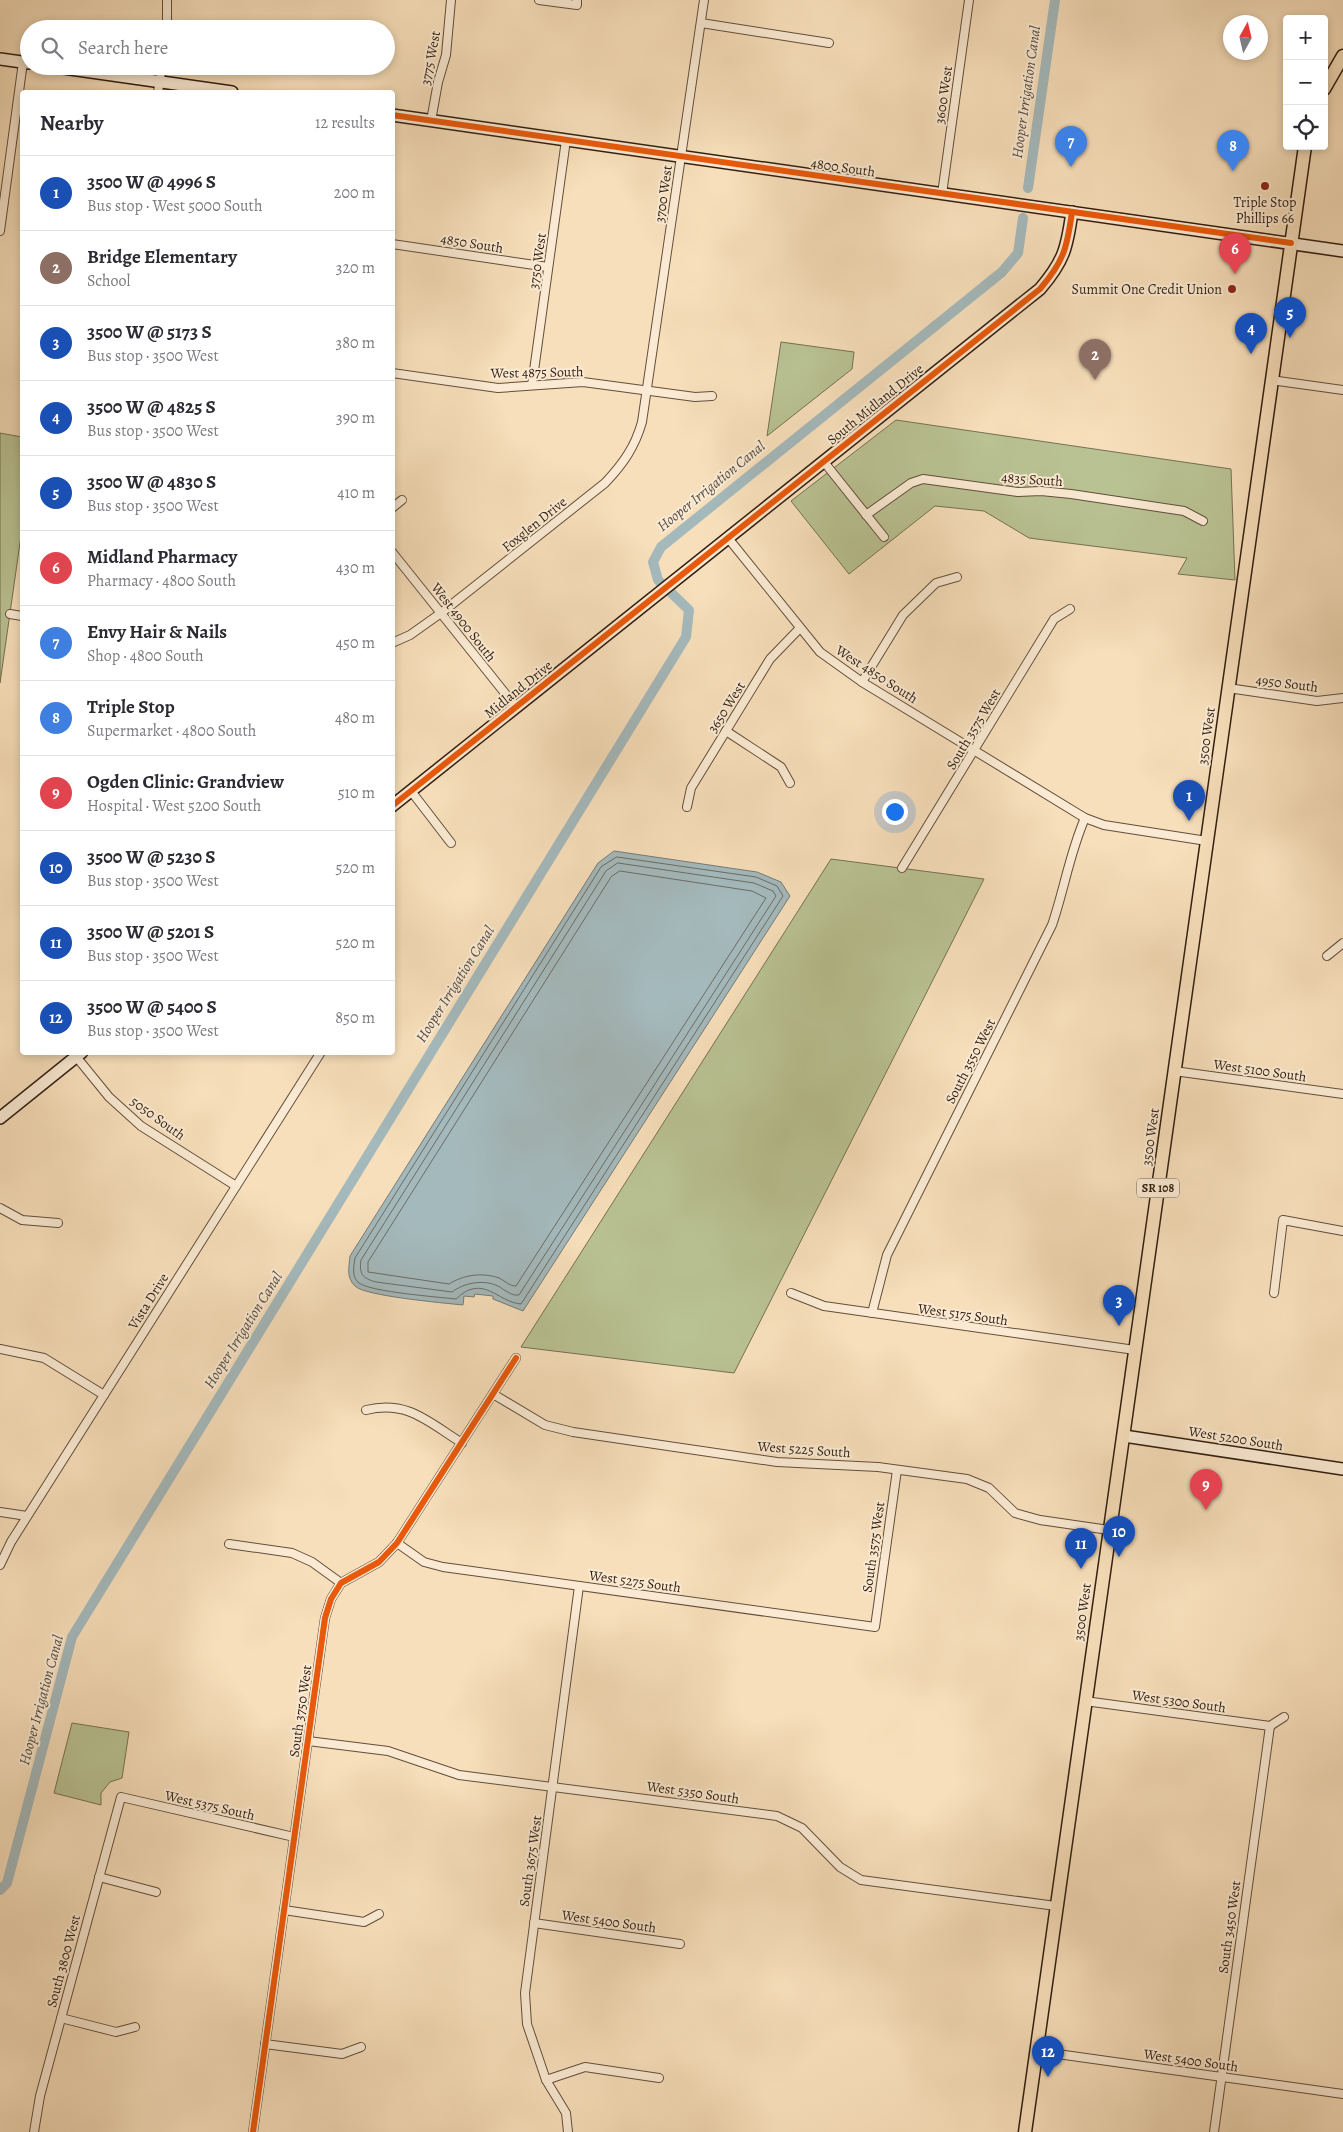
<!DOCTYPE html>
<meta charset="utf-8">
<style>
body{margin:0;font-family:Alegreya,serif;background:#f2f2f3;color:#2b2b33}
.controls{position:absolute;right:15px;top:15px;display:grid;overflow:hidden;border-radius:5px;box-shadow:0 2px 8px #0003}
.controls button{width:45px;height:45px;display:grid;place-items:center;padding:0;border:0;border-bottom:1px solid #e1e1e2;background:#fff;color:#2b2b33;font:25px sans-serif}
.compass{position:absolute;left:1223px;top:15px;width:45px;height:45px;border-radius:50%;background:#fff;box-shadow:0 2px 8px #0003;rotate:8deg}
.you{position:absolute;left:894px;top:811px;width:18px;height:18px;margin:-12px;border:4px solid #fff;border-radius:50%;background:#1a73e8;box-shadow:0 0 0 8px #1a73e833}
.badge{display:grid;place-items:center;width:32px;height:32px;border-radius:50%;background:#8f2418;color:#fff;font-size:16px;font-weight:700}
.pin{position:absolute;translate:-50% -41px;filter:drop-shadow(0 1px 2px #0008)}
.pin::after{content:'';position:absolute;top:26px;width:18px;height:15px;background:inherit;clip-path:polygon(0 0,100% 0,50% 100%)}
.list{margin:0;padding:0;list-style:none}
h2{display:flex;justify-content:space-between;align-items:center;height:65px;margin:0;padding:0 20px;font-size:21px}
h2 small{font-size:16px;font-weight:400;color:#7c7c81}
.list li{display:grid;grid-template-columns:32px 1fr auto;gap:15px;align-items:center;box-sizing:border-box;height:75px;padding:0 20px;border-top:1px solid #e1e1e2}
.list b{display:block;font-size:19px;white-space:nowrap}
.list p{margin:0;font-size:16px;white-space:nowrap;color:#7c7c81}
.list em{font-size:16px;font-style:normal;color:#7c7c81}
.icon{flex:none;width:28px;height:28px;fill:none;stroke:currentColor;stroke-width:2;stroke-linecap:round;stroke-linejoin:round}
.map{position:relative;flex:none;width:1343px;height:2132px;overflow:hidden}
.search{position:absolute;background:#fff;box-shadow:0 2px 8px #0003;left:20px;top:20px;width:375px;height:55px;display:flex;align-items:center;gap:12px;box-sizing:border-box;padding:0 18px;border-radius:28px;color:#7c7c81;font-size:19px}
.panel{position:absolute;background:#fff;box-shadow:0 2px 8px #0003;left:20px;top:90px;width:375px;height:965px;border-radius:5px}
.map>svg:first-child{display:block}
.green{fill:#b9c293;stroke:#767052}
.water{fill:#a4b9bc;stroke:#767b77}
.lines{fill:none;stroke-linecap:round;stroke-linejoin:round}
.shore{stroke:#6b6c66;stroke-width:1}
.canal{stroke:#a4b9bc;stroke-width:10}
.street-casing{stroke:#634e3b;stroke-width:10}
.secondary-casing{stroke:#321e10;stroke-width:14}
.primary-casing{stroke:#321e10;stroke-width:15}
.street{stroke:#faead3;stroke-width:8}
.secondary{stroke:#faead3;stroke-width:11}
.primary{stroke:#f7dfbb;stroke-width:12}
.cycleway-casing{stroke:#faead3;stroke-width:9}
.cycleway{stroke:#e8590c;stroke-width:6}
.poi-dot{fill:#8f2418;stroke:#faead3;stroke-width:2}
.labels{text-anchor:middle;stroke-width:4;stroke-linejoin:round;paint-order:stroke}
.shield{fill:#faead3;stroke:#6e5b4a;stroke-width:1}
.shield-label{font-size:12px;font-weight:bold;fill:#321e10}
.street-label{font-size:14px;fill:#321e10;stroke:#faead3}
.poi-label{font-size:14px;fill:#321e10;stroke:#faead3}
.water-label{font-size:15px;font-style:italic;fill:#544c44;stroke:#faead3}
</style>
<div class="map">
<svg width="1343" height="2132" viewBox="0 0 1343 2132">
<rect width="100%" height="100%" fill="#f7dfbb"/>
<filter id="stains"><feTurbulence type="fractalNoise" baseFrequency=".004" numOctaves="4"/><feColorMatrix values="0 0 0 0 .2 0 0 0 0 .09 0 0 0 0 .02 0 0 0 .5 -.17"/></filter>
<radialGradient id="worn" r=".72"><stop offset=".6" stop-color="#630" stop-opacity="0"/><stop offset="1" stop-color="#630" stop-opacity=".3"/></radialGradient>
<!-- green -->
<g class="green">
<path d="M781,342L854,352L852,369L767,436Z"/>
<path d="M896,420L1231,469L1235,580L1178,574L1187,558L1029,538L984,511L935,506L849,574L791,501Z"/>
<path d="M0,433L22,437V529L0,683Z"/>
<path d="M831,859L984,879L734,1373L521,1347Z"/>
<path d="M72,1723L129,1732L122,1778L110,1782L101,1793V1805L54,1793Z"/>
</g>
<!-- water -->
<path class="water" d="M614,851L757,872L781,882L790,896L523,1311L493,1299V1296L475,1294L474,1297L464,1296L463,1305C444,1303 364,1296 355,1286C346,1277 349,1268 350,1256L598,863Z"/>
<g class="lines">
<!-- shore -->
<g class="shore">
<path d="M617,857L756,877L777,886L783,896L521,1304C497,1302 483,1273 456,1299C438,1297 371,1292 359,1283C351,1277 354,1266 355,1258L601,867Z"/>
<path d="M618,863L754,883L773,891L776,896L519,1295C511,1296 505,1290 498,1286C483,1279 464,1283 452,1292L376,1282C362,1278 359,1274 361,1260L606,871Z"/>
<path d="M620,871L752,891L766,898L516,1286C509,1286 505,1281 499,1278C482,1272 463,1275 449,1284L368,1272V1262L611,877Z"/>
</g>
<!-- canal -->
<g class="canal">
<path d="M1028,188L1055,0"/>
<path d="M0,1890L7,1883L72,1637L686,637L689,610L658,580L653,562L661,547L1002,272L1018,253L1023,218"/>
</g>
<!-- street casing -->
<g class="street-casing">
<g id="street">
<path d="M167,0V29"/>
<path d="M539,0L577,5V0"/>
<path d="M701,23L829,43"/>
<path d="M158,92L162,66"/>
<path d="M431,121L438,82L446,55L451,0"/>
<path d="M942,194L969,0"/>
<path d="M0,231L23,62"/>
<path d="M392,244L548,267"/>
<path d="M392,373L498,388L583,382L695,397L712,396"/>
<path d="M1271,380L1343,390"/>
<path d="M532,385L566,140"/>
<path d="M824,462L884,537"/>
<path d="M392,508L402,500"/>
<path d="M866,515L911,483L923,479L1018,492L1041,491L1071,494L1184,511L1203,521"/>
<path d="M728,538L820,652L862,682L1085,818L1104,825L1207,841"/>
<path d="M392,552L516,707"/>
<path d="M10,614L22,616"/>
<path d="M392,643L410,635L441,613L605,483C623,464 635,447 642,422L704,0"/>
<path d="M862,682L903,615L936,583L957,577"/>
<path d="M1228,688L1317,701L1343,698"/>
<path d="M726,731L781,767L790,783"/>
<path d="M411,791L451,843"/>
<path d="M687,807L691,788L770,659L800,628"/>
<path d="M902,868L1054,619L1070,609"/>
<path d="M1327,956L1343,943"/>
<path d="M74,1054L109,1097L141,1126L236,1186"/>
<path d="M1174,1071L1343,1094"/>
<path d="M0,1208L22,1220L58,1223"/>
<path d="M791,1293L824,1306L1135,1350"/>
<path d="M1274,1293L1283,1220L1343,1231"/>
<path d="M872,1313L887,1255L1052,925C1064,890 1070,852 1085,818"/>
<path d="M0,1349L44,1358L104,1395"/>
<path d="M493,1394L545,1425L573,1432L777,1462L878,1467L967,1479L989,1488L1015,1513L1040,1520L1109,1530"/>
<path d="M366,1410C408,1400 428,1422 462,1443"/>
<path d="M0,1512L27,1516"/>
<path d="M397,1543L424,1562L443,1567L875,1627L897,1470"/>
<path d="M229,1544L292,1553L312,1562L341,1583"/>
<path d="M0,1565L11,1542L321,1052"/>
<path d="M1085,1701L1270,1726"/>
<path d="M1270,1726L1284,1717"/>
<path d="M308,1741L388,1751L459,1775L777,1816L802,1828L840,1867L861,1880L1056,1906"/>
<path d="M99,1877L156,1892"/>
<path d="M284,1910L364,1922L379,1914"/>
<path d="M534,1923L680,1944"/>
<path d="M61,2018L116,2032L135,2027"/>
<path d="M265,2044L342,2054L361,2047"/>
<path d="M1036,2051L1343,2094"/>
<path d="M546,2080L585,2067L659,2078"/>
<path d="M34,2132L40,2096L121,1797L294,1837"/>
<path d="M253,2132L325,1618L331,1599L341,1583L379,1562L397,1543L516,1358"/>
<path d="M568,2132L566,2113L546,2080L527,2024L525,1993L579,1586"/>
<path d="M1214,2132L1270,1726"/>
</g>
</g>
<!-- secondary casing -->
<g class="secondary-casing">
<g id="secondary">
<path d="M0,59L29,63"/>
<path d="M49,66L232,92"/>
<path d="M392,115L1343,251"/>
<path d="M392,806L1040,289C1064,261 1067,248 1072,212"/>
<path d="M0,1118L82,1052"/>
<path d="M1124,1436L1343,1469"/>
</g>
</g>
<!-- primary casing -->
<g class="primary-casing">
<g id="primary">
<path d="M1324,89L1343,56"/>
<path d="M1025,2132L1305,146"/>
</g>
</g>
<!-- street -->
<use href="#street" class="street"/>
<!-- secondary -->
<use href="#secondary" class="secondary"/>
<!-- primary -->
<use href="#primary" class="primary"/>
<!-- cycleway casing -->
<g class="cycleway-casing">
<g id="cycleway">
<path d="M392,115L1291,243"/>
<path d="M392,806L1040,289C1064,261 1067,248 1072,212"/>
<path d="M253,2132L325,1618L331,1599L341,1583L379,1562L397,1543L516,1358"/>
</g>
</g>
<!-- cycleway -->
<use href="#cycleway" class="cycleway"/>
</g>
<!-- markers -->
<g class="poi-dot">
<circle cx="1265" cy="186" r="5"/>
<circle cx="1232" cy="289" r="5"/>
</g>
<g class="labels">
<!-- shield labels -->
<rect class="shield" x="1137" y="1178.5" width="42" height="19" rx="4"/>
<g class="shield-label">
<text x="1158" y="1192">SR 108</text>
</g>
<!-- street labels -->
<g class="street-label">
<text transform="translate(430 58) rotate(-79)" y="5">3775 West</text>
<text transform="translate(943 95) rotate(-82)" y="5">3600 West</text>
<text transform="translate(843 167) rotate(8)" y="5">4800 South</text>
<text transform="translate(663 194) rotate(-82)" y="5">3700 West</text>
<text transform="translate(472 243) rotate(9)" y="5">4850 South</text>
<text transform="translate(537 261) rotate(-82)" y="5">3750 West</text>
<text transform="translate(537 372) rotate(-1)" y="5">West 4875 South</text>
<text transform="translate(875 404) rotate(-39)" y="5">South Midland Drive</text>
<text transform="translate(1032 479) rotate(4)" y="5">4835 South</text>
<text transform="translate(534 524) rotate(-39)" y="5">Foxglen Drive</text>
<text transform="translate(464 622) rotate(52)" y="5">West 4900 South</text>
<text transform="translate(877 674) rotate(33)" y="5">West 4850 South</text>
<text transform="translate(1287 683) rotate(7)" y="5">4950 South</text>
<text transform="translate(518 689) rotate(-39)" y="5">Midland Drive</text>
<text transform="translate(726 707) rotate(-58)" y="5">3650 West</text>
<text transform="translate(973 729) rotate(-59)" y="5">South 3575 West</text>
<text transform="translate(1206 736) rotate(-82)" y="5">3500 West</text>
<text transform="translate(970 1061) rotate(-63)" y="5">South 3550 West</text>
<text transform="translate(1260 1070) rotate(8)" y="5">West 5100 South</text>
<text transform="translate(158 1118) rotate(36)" y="5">5050 South</text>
<text transform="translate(1150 1137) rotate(-82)" y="5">3500 West</text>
<text transform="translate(148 1301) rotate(-58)" y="5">Vista Drive</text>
<text transform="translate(963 1314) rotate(8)" y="5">West 5175 South</text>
<text transform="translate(1236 1438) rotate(9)" y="5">West 5200 South</text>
<text transform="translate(804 1449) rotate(4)" y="5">West 5225 South</text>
<text transform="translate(873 1547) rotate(-82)" y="5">South 3575 West</text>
<text transform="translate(635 1581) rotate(8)" y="5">West 5275 South</text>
<text transform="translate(1082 1612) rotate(-82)" y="5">3500 West</text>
<text transform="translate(1179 1701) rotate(8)" y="5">West 5300 South</text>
<text transform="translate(300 1711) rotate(-82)" y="5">South 3750 West</text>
<text transform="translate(693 1792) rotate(8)" y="5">West 5350 South</text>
<text transform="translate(210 1805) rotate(13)" y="5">West 5375 South</text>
<text transform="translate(530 1861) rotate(-82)" y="5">South 3675 West</text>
<text transform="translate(609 1921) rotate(8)" y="5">West 5400 South</text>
<text transform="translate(1229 1927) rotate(-82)" y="5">South 3450 West</text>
<text transform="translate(63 1961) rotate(-75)" y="5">South 3800 West</text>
<text transform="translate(1191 2060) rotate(8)" y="5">West 5400 South</text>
</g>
<!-- poi labels -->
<g class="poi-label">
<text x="1265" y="207">Triple Stop<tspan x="1265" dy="16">Phillips 66</tspan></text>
<text x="1222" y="294" text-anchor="end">Summit One Credit Union</text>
</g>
<!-- water labels -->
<g class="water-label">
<text transform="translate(1026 92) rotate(-82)" y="5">Hooper Irrigation Canal</text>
<text transform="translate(711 486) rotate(-39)" y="5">Hooper Irrigation Canal</text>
<text transform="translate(455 984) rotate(-58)" y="5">Hooper Irrigation Canal</text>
<text transform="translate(243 1330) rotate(-58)" y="5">Hooper Irrigation Canal</text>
<text transform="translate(41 1700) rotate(-75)" y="5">Hooper Irrigation Canal</text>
</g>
</g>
<rect width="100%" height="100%" filter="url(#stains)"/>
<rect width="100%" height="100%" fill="url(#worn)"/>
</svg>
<div class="controls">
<button>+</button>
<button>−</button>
<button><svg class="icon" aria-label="locate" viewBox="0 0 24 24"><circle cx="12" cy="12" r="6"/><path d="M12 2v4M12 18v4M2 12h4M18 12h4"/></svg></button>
</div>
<svg class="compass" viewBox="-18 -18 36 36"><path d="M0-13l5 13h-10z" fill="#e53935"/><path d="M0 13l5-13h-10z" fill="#7c7c81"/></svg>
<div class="you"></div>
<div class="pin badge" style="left:1189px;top:821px;background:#1a4fb4">1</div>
<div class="pin badge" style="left:1095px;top:380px;background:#8d6e63">2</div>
<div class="pin badge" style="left:1119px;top:1326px;background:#1a4fb4">3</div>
<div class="pin badge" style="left:1251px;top:354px;background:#1a4fb4">4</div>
<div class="pin badge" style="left:1290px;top:338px;background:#1a4fb4">5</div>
<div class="pin badge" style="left:1235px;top:274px;background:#e0444e">6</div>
<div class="pin badge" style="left:1071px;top:167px;background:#3f7fe0">7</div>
<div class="pin badge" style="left:1233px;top:171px;background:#3f7fe0">8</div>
<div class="pin badge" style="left:1206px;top:1510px;background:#e0444e">9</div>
<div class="pin badge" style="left:1119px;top:1557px;background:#1a4fb4">10</div>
<div class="pin badge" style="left:1081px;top:1569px;background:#1a4fb4">11</div>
<div class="pin badge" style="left:1048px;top:2077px;background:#1a4fb4">12</div>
<div class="search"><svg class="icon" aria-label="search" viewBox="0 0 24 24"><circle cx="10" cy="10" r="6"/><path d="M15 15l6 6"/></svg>Search here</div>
<section class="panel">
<h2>Nearby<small>12 results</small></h2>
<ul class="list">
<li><span class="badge" style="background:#1a4fb4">1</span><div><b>3500 W @ 4996 S</b><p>Bus stop · West 5000 South</p></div><em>200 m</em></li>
<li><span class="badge" style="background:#8d6e63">2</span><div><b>Bridge Elementary</b><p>School</p></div><em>320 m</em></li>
<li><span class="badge" style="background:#1a4fb4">3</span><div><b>3500 W @ 5173 S</b><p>Bus stop · 3500 West</p></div><em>380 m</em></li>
<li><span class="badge" style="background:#1a4fb4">4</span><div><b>3500 W @ 4825 S</b><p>Bus stop · 3500 West</p></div><em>390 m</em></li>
<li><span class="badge" style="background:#1a4fb4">5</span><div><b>3500 W @ 4830 S</b><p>Bus stop · 3500 West</p></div><em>410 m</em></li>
<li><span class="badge" style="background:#e0444e">6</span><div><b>Midland Pharmacy</b><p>Pharmacy · 4800 South</p></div><em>430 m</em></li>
<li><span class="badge" style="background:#3f7fe0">7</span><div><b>Envy Hair &amp; Nails</b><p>Shop · 4800 South</p></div><em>450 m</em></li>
<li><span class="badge" style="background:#3f7fe0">8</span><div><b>Triple Stop</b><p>Supermarket · 4800 South</p></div><em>480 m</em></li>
<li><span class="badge" style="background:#e0444e">9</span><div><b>Ogden Clinic: Grandview</b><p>Hospital · West 5200 South</p></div><em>510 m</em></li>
<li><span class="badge" style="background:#1a4fb4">10</span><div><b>3500 W @ 5230 S</b><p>Bus stop · 3500 West</p></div><em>520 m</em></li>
<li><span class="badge" style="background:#1a4fb4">11</span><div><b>3500 W @ 5201 S</b><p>Bus stop · 3500 West</p></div><em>520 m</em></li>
<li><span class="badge" style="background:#1a4fb4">12</span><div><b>3500 W @ 5400 S</b><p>Bus stop · 3500 West</p></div><em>850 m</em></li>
</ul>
</section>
</div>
